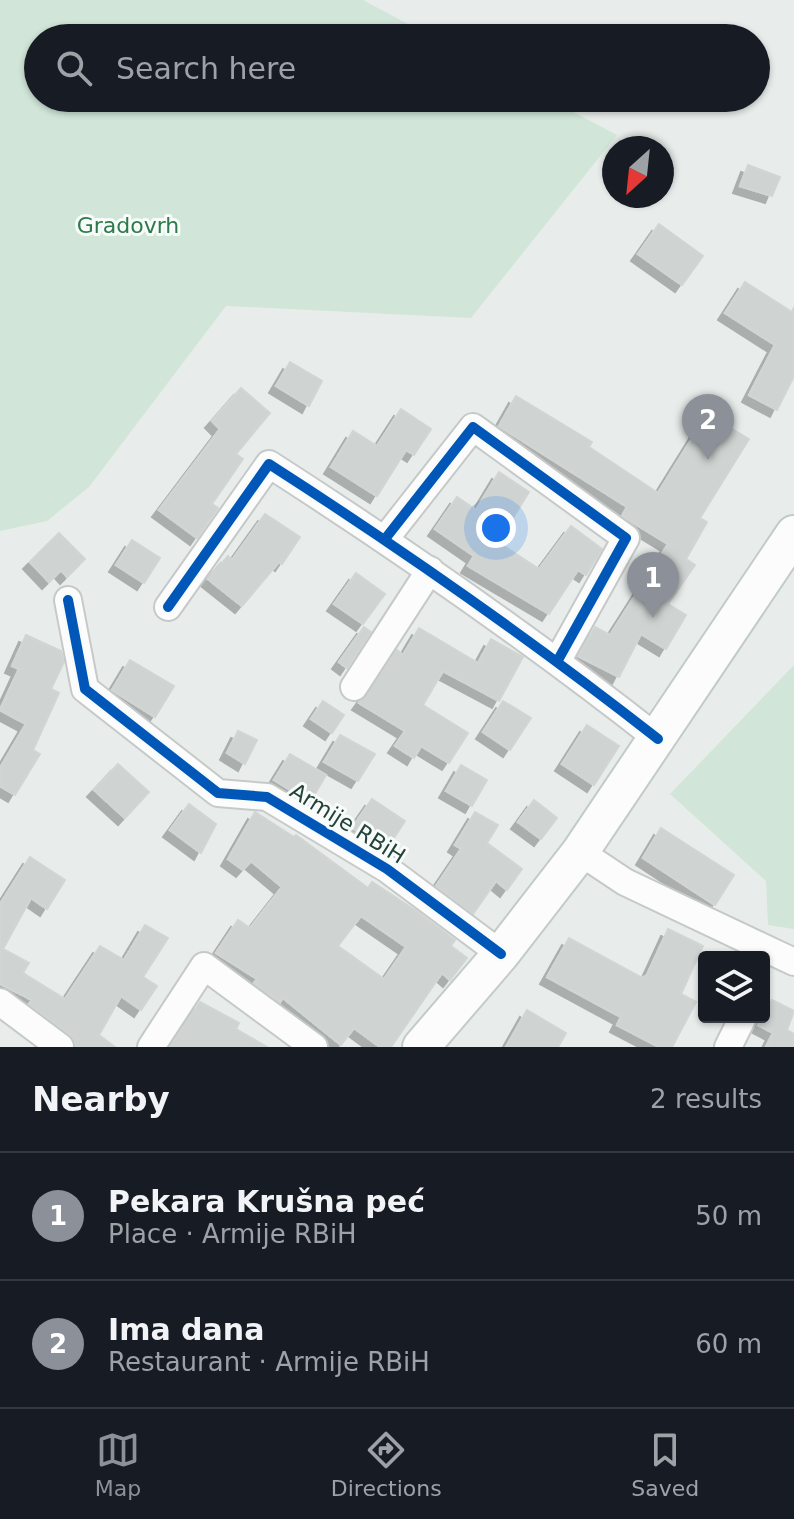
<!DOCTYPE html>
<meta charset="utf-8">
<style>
body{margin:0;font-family:"DejaVu Sans",sans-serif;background:#242831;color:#f1f3f6}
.controls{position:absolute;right:24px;bottom:24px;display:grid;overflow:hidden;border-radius:8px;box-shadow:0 2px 6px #0004}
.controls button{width:72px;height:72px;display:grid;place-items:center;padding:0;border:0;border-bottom:2px solid #363941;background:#171b24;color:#f1f3f6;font:40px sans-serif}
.compass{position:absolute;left:602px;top:136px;width:72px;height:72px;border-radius:50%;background:#171b24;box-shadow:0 2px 6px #0004;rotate:207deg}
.you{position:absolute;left:496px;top:528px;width:28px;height:28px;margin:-20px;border:6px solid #fff;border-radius:50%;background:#1a73e8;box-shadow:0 0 0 12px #1a73e833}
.badge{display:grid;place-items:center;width:52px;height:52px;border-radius:50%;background:#8c9099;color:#fff;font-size:26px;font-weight:700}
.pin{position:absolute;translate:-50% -66px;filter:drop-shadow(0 2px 4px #0008)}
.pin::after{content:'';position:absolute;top:42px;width:28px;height:24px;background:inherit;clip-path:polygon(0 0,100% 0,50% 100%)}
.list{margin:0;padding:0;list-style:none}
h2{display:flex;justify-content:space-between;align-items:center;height:104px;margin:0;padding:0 32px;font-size:34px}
h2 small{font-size:26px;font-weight:400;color:#9ea1a6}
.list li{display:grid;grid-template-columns:52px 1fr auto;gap:24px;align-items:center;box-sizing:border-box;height:128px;padding:0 32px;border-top:2px solid #363941}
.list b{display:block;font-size:30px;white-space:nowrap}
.list p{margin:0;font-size:26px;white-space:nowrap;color:#9ea1a6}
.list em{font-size:26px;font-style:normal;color:#9ea1a6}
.icon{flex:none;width:44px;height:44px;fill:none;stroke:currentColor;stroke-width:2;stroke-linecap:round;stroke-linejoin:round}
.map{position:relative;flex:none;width:794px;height:1047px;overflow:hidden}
.search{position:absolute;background:#171b24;box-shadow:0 2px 6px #0004;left:24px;right:24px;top:24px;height:88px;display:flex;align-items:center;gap:20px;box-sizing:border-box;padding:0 28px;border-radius:44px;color:#9ea1a6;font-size:30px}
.sheet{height:360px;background:#171b24}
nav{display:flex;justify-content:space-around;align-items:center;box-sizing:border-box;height:112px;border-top:2px solid #363941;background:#171b24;font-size:22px;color:#9ea1a6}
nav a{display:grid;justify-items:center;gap:4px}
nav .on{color:#8c9099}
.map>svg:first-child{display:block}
.green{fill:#d1e6d8}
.building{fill:#cfd4d2;stroke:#d1d6d4;stroke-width:2;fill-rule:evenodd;filter:url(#shadow)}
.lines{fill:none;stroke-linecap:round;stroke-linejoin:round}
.minor-casing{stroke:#c5cac8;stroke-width:30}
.secondary-casing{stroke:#c3cbc8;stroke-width:40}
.minor{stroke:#fcfcfc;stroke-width:26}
.secondary{stroke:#fcfcfc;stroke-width:36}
.cycleway-casing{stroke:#f7fbf9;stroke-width:15}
.cycleway{stroke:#0057b8;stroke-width:10}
.labels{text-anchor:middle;stroke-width:6;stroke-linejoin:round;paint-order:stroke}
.park-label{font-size:22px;fill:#2d7a4b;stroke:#f7fbf9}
.street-label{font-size:22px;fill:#24423a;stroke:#f7fbf9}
</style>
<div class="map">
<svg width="794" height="1047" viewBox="0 0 794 1047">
<defs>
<filter id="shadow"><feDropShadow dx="-7" dy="7" stdDeviation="0" flood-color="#0004"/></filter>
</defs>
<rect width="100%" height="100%" fill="#e8edeb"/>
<!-- green -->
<g class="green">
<path d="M0,0H363L434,38H38V98H547L617,135L471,318L226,306L89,487L47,521L0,531Z"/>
<path d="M794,665V929L768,925L766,881L670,794Z"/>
</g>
<!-- building -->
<g class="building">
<path d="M748,165L780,177L772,196L740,186Z"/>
<path d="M659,224L703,256L682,285L638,254Z"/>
<path d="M745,282L792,312L794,307V376L777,410L749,395L775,345L725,313Z"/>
<path d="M290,362L322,381L309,406L276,386Z"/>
<path d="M241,388L270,413L236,454L243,459L212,504L218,508L197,538L159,510L220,429L212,421Z"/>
<path d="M516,396L592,442L589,447L658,493L707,414L749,439L700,518L707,522L686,559L695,565L668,604L686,615L666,649L641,634L619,677L578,656L595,627L610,635L668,544L622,516L627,507L499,426Z"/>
<path d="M401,409L431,429L414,455L406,450L377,496L331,467L353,431L377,446Z"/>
<path d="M499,472L529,492L498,542L539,569L571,526L602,549L586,575L578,570L549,614L468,566L474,556L435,529L457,497L476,510Z"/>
<path d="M265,514L300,537L282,564L279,562L242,606L208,579L228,556L232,560Z"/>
<path d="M59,533L85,559L67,577L61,570L49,582L30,562Z"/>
<path d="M132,540L160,558L144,583L116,565Z"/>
<path d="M356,573L385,594L363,624L334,604Z"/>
<path d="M364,627L371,632L347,668L339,662Z"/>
<path d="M419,628L478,663L491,639L523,657L499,701L443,671L423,705L468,733L449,763L421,746L414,758L395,746L405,731L359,703L397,650L403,655Z"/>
<path d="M26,635L61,651L64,662L51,689L59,693L33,750L40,754L15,795L0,786V768L26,724L0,710L19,669L12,666Z"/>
<path d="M130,660L174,686L155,717L112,690Z"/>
<path d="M323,701L344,715L332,733L311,719Z"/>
<path d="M503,701L531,718L510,750L483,732Z"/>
<path d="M587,725L619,746L594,785L562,764Z"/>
<path d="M238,731L257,740L245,764L227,753Z"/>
<path d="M340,735L375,754L358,781L324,762Z"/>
<path d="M290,754L326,775L310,802L274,780Z"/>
<path d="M118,764L149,792L125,818L94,790Z"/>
<path d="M461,765L487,780L472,806L446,791Z"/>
<path d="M372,799L405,821L386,850L352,828Z"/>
<path d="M534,800L557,818L541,839L518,822Z"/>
<path d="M189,804L216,824L201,853L170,830Z"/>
<path d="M255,812L294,837L296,835L368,888L372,882L418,912L455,940L451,946L467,958L450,980L442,973L391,1047H380L354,1028L341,1045L283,998L280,1002L254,983L257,979L216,953L238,920L250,928L282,887L251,861L243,870L228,859ZM361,916L406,947L384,979L338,946Z"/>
<path d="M475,812L498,825L487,843L522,869L507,890L496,881L473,914L436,886L461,849L455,845Z"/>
<path d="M661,828L734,875L715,905L643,858Z"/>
<path d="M30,857L65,880L47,909L31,898L3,949L29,963L23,973L65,999L100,946L124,960L145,925L168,938L143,977L157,986L141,1010L121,996L99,1035L115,1047H76L70,1035L29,1004L32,1000L0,984V904Z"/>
<path d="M668,929L703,946L681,994L696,1002L672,1047H659L617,1025L621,1017L547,977L569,938L642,978L647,975Z"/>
<path d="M772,1000L794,1011L787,1030L794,1034V1047H766L773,1033L758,1025Z"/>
<path d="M200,1002L239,1023L236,1029L267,1047H170Z"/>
<path d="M527,1010L566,1033L558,1047H506Z"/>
</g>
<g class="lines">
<!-- minor casing -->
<g class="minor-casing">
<g id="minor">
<path d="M385,539L473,427L626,538L558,660"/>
<path d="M68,600L85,689L218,793L267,797L387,869L501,954"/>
<path d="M168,607L269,464C403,550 533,641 658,739"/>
<path d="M354,687L430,570"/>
<path d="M580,852L625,882L794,962"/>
<path d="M0,1002L60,1047"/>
<path d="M151,1047L204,966L314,1047"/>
<path d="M728,1047L743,1017"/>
</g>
</g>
<!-- secondary casing -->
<g class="secondary-casing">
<path id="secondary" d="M421,1047L501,954L580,852L794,534"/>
</g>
<!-- minor -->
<use href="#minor" class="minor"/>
<!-- secondary -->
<use href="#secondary" class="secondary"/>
<!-- cycleway casing -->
<g class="cycleway-casing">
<g id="cycleway">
<path d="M385,539L473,427L626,538L558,660"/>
<path d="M68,600L85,689L218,793L267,797L387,869L501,954"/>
<path d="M168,607L269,464C403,550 533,641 658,739"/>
</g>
</g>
<!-- cycleway -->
<use href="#cycleway" class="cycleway"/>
</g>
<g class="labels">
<!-- park labels -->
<g class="park-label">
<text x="128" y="233">Gradovrh</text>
</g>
<!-- street labels -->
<g class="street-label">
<text transform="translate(348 823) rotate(32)" y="8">Armije RBiH</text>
</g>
</g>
</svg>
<div class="controls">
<button><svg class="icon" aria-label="layers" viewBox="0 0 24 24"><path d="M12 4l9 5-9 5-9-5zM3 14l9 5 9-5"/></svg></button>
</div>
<svg class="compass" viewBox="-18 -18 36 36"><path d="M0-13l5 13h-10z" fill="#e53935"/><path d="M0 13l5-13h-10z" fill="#9ea1a6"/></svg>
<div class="you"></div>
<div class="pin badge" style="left:653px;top:618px">1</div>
<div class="pin badge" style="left:708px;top:460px">2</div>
<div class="search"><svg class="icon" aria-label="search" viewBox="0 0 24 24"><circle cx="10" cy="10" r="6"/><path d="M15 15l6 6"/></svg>Search here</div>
</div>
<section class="sheet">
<h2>Nearby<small>2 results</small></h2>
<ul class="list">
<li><span class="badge">1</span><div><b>Pekara Krušna peć</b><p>Place · Armije RBiH</p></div><em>50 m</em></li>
<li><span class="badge">2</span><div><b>Ima dana</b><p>Restaurant · Armije RBiH</p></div><em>60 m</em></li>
</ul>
</section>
<nav>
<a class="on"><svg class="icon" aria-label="map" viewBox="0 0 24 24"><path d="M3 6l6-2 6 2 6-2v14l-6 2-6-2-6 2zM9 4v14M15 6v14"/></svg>Map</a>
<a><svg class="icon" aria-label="directions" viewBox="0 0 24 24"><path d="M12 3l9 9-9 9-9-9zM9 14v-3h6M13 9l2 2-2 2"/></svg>Directions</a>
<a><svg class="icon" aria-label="saved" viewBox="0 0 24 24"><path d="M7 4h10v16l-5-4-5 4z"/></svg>Saved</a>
</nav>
